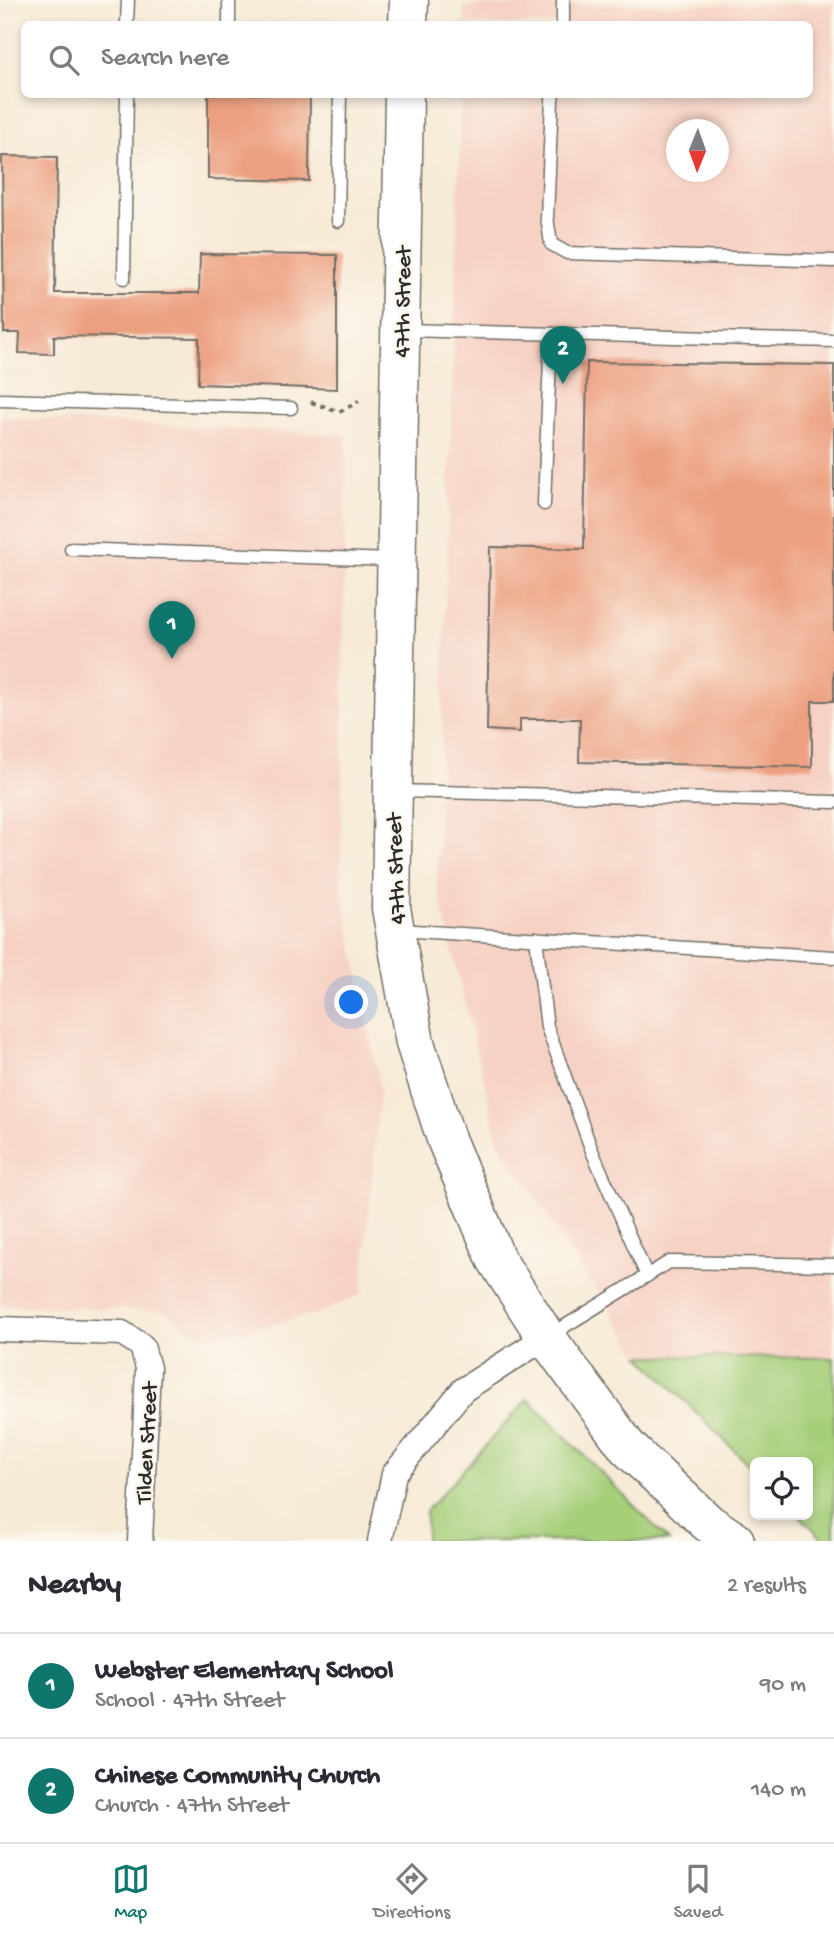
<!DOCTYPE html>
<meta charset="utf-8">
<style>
body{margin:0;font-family:"Gochi Hand",sans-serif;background:#f2f2f3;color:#2b2b33}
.controls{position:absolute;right:21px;bottom:21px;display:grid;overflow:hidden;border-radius:10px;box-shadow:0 4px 10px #0003}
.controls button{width:63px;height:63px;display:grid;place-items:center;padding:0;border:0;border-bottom:2px solid #e1e1e2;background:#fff;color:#2b2b33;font:35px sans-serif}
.compass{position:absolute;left:666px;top:119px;width:63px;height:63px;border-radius:50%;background:#fff;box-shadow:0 4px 10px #0003;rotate:181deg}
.you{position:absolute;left:352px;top:1003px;width:24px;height:24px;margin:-18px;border:5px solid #fff;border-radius:50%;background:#1a73e8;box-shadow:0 0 0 10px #1a73e833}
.badge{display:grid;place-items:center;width:46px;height:46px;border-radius:50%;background:#0f766e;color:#fff;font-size:23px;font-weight:700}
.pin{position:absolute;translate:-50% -58px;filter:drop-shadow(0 2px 4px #0008)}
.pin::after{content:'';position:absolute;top:37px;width:24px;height:21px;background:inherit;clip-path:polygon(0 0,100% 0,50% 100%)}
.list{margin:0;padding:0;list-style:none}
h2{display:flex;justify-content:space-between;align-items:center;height:91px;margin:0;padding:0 28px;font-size:30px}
h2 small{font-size:23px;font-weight:400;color:#7c7c81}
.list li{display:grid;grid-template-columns:46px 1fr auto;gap:21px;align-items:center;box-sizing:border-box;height:105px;padding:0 28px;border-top:2px solid #e1e1e2}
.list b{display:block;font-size:26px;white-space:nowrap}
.list p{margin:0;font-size:23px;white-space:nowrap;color:#7c7c81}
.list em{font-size:23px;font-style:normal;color:#7c7c81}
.icon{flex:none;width:38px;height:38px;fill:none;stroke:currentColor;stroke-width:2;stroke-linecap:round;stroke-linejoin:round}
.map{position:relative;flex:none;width:834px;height:1541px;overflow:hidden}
.search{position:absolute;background:#fff;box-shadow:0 4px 10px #0003;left:21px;right:21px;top:21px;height:77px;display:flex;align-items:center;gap:18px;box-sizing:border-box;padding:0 24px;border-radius:10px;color:#7c7c81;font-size:26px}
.sheet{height:301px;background:#fff}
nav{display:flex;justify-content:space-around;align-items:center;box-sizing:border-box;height:98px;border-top:2px solid #e1e1e2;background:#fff;font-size:19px;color:#7c7c81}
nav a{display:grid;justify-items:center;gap:4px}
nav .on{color:#0f766e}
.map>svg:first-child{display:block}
.built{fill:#f6d2c4;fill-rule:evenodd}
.green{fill:#a6cf7a;stroke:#687d52;stroke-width:2}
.building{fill:#eda081}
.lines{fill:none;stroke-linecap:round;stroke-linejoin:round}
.lane-casing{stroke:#726e67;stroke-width:15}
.street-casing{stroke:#726e67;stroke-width:27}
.primary-casing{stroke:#726e67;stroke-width:41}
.path{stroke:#726e67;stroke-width:4.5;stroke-dasharray:5 5;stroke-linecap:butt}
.lane{stroke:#fff;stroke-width:12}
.street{stroke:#fff;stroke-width:24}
.primary{stroke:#fff;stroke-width:38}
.labels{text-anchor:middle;stroke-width:5;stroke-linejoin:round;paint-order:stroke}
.street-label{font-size:23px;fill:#2b2b2b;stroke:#fbf7ec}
</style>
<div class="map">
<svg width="834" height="1541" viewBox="0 0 834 1541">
<rect width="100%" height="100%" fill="#fbf7ec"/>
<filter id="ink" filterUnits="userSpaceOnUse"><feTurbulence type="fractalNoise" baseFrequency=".0143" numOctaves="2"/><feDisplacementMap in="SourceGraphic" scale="14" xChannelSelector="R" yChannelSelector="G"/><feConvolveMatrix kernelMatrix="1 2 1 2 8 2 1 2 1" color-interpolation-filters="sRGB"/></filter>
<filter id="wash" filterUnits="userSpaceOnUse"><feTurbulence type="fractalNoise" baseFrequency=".00686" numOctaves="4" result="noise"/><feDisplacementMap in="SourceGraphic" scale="28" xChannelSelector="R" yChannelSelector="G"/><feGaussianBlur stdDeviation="1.57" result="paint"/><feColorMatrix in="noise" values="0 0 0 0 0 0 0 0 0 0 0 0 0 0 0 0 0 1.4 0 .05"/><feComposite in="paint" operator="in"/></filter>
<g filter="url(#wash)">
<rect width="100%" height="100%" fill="#f7ead6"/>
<!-- built -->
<g class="built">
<path d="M834,4V1358L640,1356L498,1141L437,886L461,95L810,94V24H463L464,6ZM676,130H718V172H676Z"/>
<path d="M0,417L346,435L341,883L380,1087L362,1294L317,1314L206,1338L163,1311L0,1305Z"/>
</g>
<!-- green -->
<g class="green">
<path d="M640,1356L834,1358V1541H825L799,1515H808V1462H755V1471Z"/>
<path d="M528,1399L669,1541H426V1511Z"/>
</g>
<g id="blocks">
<!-- building -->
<g class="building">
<path d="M208,94H310L309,181L208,179Z"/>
<path d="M2,156L57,157L55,293H199L200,254L337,255V389L198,384L199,338L54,336V354L19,353L20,333H4Z"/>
<path d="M587,362L834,365V701H812V767L579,762L580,719H520V732L487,730L490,547L584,549Z"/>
</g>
</g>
</g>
<g filter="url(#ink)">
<use href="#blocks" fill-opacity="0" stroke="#726e67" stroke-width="2"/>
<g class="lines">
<!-- lane casing -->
<g class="lane-casing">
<g id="lane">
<path d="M127,24L128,0"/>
<path d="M229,24V0"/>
<path d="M563,24V0"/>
<path d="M553,94L552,100L547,217L551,244L567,253L834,261"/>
<path d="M338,221L340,94"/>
<path d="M124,278L127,94"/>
<path d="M404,330L834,341"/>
<path d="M0,400L291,408"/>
<path d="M544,504L551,334"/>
<path d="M71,549L392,560"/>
<path d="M397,791L834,802"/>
<path d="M398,930L834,957"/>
<path d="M536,938L547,1027L592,1151L647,1276"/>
<path d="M549,1336L669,1262L834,1265"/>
</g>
</g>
<!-- street casing -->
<g class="street-casing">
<g id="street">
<path d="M0,1329L122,1333L142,1346L148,1368L140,1541"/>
<path d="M380,1541L394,1474L463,1390L546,1337"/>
</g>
</g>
<!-- primary casing -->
<g class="primary-casing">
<g id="primary">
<path d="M408,24L409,0"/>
<path d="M404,94L391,908L415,1043L446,1139L496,1259L546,1337L628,1448L708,1523L735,1541"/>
</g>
</g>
<!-- path -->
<path class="path" d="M311,402L339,412L359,401"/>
<!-- lane -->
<use href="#lane" class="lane"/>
<!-- street -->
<use href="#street" class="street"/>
<!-- primary -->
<use href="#primary" class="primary"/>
</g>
</g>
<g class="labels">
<!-- street labels -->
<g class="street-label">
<text transform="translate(401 302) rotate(-89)" y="8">47th Street</text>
<text transform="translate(394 869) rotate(-92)" y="8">47th Street</text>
<text transform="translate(145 1443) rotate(-87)" y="8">Tilden Street</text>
</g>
</g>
</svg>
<div class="controls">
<button><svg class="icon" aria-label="locate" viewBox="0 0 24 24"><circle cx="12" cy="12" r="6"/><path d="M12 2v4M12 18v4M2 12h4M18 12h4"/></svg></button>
</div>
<svg class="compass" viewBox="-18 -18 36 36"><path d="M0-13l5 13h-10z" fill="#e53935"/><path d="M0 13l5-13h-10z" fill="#7c7c81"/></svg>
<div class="you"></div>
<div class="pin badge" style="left:172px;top:659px">1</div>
<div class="pin badge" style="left:563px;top:384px">2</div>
<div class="search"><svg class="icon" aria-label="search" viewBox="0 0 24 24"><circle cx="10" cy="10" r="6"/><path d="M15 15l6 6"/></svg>Search here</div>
</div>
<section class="sheet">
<h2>Nearby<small>2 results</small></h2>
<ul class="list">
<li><span class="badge">1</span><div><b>Webster Elementary School</b><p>School · 47th Street</p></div><em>90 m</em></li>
<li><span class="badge">2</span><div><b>Chinese Community Church</b><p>Church · 47th Street</p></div><em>140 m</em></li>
</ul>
</section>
<nav>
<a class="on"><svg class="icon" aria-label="map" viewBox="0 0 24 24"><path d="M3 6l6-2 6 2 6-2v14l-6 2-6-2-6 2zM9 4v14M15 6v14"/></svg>Map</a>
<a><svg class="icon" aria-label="directions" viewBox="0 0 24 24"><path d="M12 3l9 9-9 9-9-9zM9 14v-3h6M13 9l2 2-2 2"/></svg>Directions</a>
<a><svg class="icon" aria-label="saved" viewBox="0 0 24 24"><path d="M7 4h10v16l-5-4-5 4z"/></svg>Saved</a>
</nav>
